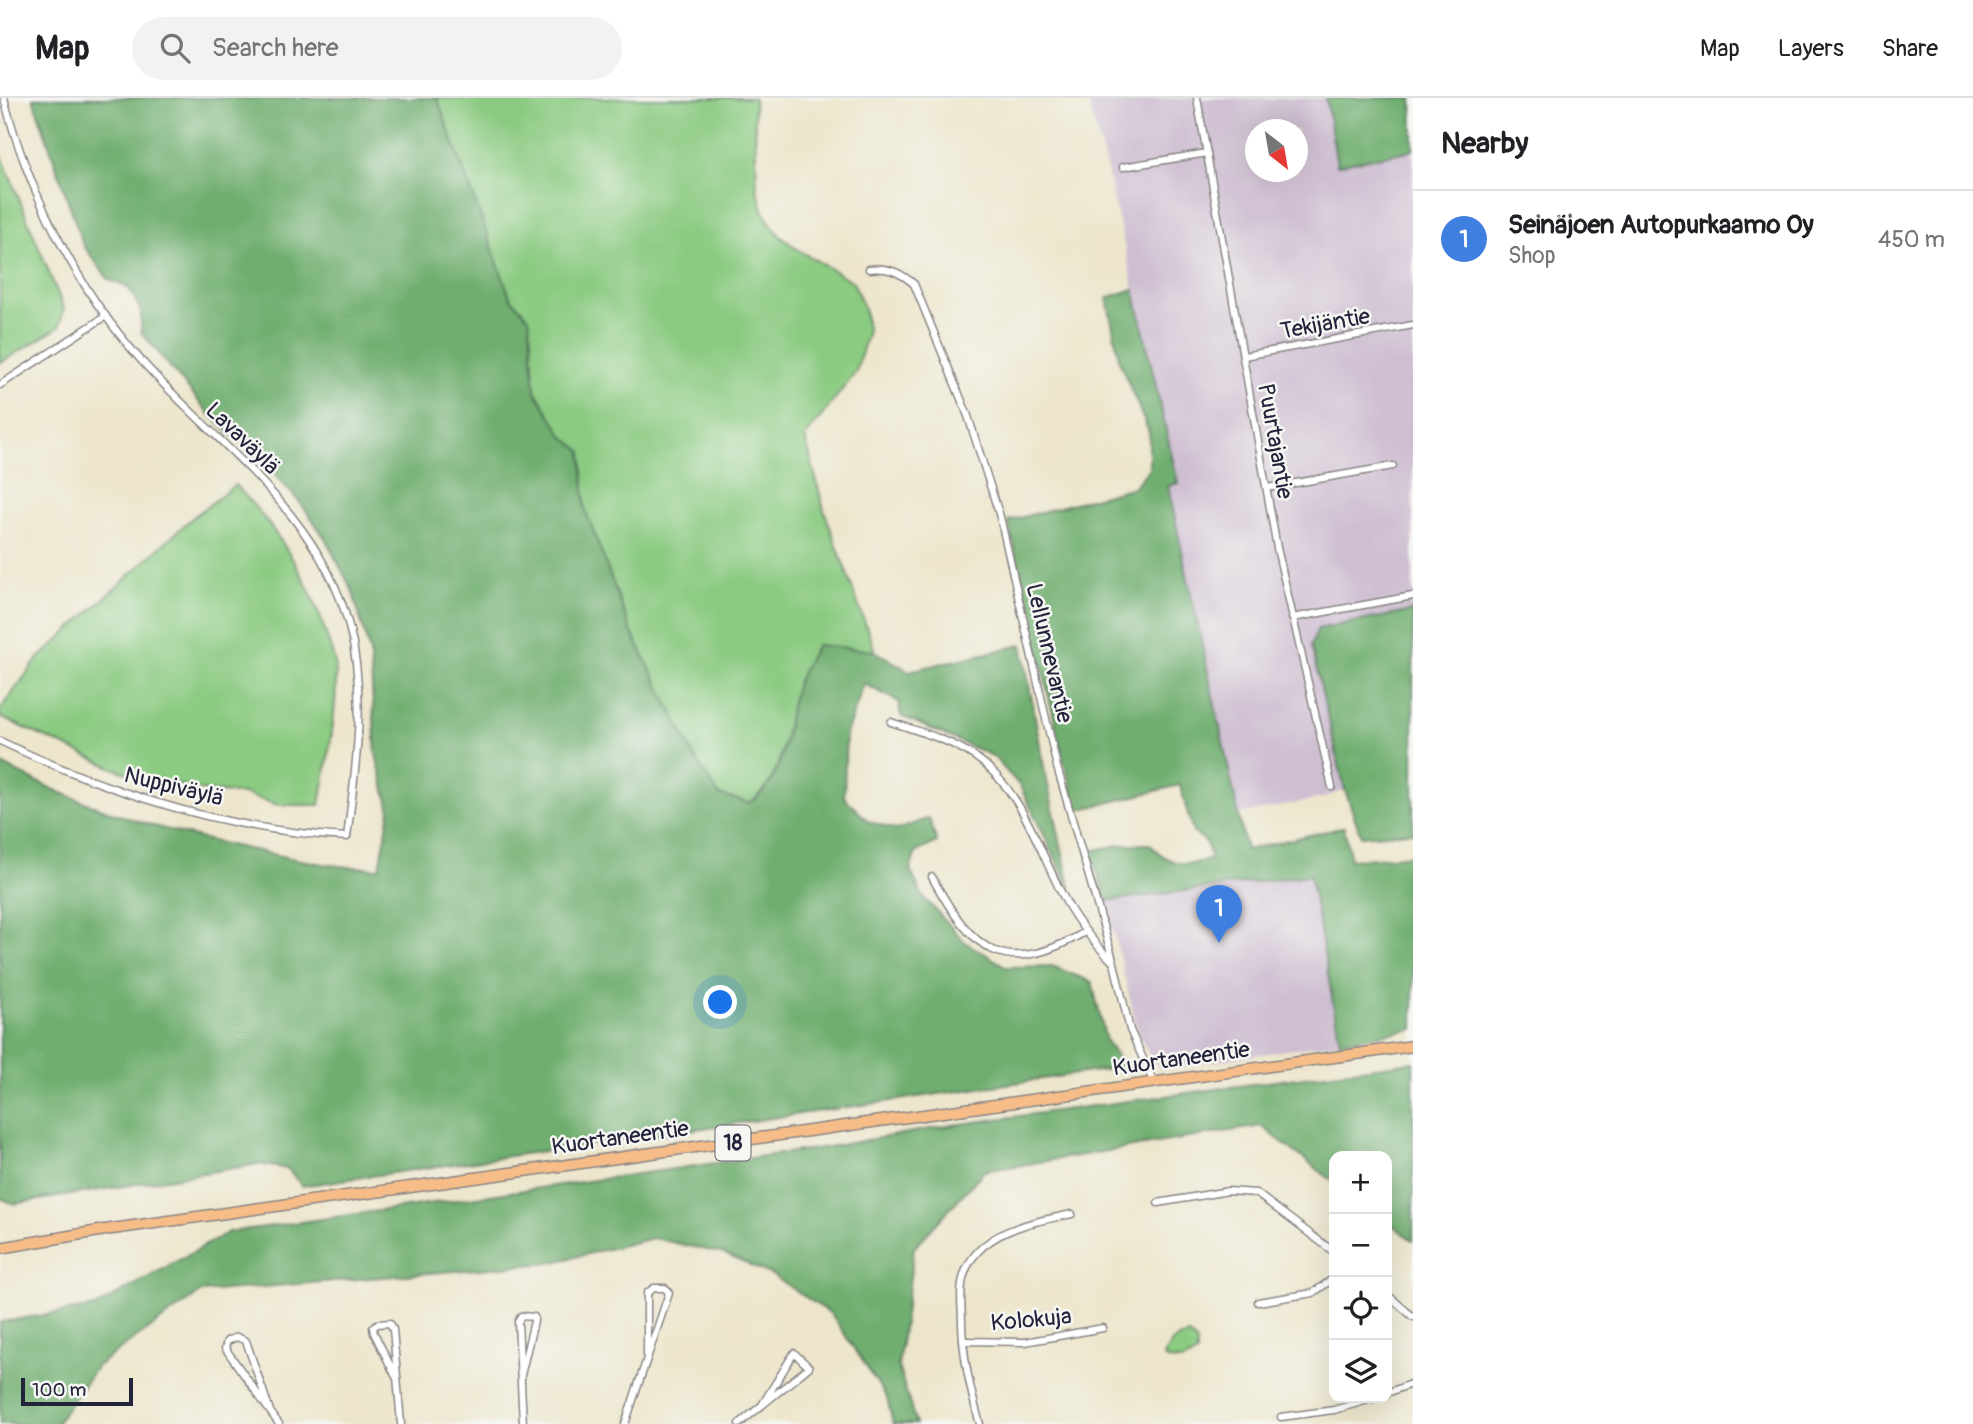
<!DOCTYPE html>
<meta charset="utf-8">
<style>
body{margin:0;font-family:Pangolin,sans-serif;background:#f2f2f2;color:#202124}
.controls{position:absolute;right:21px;bottom:21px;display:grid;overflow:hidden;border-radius:14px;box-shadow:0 7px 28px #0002}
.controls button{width:63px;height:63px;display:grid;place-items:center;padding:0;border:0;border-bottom:2px solid #e0e0e0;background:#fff;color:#202124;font:35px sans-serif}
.compass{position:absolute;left:1245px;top:21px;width:63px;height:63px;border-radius:50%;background:#fff;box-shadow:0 7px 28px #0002;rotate:149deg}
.scale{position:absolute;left:21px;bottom:18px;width:112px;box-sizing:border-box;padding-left:7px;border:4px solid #22223b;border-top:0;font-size:19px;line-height:24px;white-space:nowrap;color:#22223b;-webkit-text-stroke:5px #f6f6f2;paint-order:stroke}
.you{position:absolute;left:721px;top:905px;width:24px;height:24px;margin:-18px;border:5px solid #fff;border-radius:50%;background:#1a73e8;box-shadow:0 0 0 10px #1a73e833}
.badge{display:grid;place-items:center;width:46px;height:46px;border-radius:50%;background:#d93025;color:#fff;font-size:23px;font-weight:700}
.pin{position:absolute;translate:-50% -58px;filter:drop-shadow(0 2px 4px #0008)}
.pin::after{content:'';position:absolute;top:37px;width:24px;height:21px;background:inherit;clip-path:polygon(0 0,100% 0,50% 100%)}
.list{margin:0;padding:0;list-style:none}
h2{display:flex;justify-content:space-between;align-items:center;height:91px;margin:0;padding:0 28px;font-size:30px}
h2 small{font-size:23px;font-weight:400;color:#757577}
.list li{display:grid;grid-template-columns:46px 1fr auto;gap:21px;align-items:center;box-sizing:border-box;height:98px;padding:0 28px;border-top:2px solid #e0e0e0}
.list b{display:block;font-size:26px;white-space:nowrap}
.list p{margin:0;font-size:23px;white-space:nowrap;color:#757577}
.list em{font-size:23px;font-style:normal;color:#757577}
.icon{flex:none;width:38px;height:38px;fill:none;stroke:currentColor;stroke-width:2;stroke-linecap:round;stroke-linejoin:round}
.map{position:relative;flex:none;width:1413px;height:1326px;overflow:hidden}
header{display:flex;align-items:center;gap:42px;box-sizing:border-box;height:98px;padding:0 35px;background:#fff;border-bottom:2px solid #e0e0e0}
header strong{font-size:33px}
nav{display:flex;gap:38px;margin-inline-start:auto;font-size:24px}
.search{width:490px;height:63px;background:#f2f2f2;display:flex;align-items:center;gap:18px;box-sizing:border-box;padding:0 24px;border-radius:38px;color:#757577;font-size:26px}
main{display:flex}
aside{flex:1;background:#fff}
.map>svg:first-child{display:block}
.industrial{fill:#cebed1;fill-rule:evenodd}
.green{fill:#8aca81;stroke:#56765e;stroke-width:2}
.forest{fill:#6fae6f;stroke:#486855;stroke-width:2}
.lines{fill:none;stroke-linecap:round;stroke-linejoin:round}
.street-casing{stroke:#888484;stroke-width:9}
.highway-casing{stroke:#888484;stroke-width:13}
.street{stroke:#fff;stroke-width:6}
.highway{stroke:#f7bd88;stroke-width:10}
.labels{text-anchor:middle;stroke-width:5;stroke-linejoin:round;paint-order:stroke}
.shield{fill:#f6f6f2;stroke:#626272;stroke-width:2}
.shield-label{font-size:21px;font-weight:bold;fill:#22223b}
.street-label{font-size:23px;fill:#22223b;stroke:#f6f6f2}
</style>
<header>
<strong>Map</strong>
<div class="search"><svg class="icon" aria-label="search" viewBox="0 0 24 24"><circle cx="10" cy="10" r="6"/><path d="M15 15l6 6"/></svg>Search here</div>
<nav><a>Map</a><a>Layers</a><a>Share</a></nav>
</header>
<main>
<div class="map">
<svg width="1413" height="1326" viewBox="0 0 1413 1326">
<rect width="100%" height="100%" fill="#f6f6f2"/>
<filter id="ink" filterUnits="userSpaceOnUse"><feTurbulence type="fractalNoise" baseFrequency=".0143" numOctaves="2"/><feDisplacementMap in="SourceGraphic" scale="14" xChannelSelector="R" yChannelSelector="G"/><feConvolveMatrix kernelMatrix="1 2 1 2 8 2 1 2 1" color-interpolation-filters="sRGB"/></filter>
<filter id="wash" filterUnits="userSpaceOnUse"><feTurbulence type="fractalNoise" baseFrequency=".00686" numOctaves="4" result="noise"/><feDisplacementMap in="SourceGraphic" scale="28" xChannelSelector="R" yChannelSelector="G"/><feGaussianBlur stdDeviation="1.57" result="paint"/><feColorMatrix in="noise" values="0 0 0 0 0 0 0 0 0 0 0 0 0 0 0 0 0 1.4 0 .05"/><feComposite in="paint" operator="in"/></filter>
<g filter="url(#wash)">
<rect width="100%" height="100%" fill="#ede6cc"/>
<!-- industrial -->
<g class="industrial">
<path d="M1087,0H1326L1337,67L1413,52V513L1319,531L1311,547L1345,692L1323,700L1237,717L1168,387L1178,385L1108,76ZM1255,32H1297V74H1255Z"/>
<path d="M1310,777L1340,944L1162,971L1151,961L1138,934L1106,803Z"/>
</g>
<!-- green -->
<g class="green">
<path d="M437,0H754L757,92L765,117L780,138L797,151L853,184L864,210L868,233L856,274L805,339L824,412L875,553L817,547C810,560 801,573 797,586C783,625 788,681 749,705L719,697L696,662L631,533L585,411L582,354L563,338L535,293L529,220L510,199Z"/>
<path d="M0,54L64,211L59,229L0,265Z"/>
<path d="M235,387C279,432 310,481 328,542C331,552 336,563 336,573C337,618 327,663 320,707H279L243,696L199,692L120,673L0,619V612L37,562L192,420Z"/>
<path d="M1189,1237L1197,1245V1256C1185,1263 1177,1266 1164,1259C1168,1246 1175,1239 1189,1237Z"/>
</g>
<!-- forest -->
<g class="forest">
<path d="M33,0H437L510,199L529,220L535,293L563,338L582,353L585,411L631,533L696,662L719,697L749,705C789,682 783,625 797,586C801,573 810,560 817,547L875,553L909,573L1022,547L1044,669L1071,792L1020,688L993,658L901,618L898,603L864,586L846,636L844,699L868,723L897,732L929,720L937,744L916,754L910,772L923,799L965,844L1007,869L1052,868L1092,884L1106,943L1125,969L302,1088L288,1071L259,1066L14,1106L0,1100V665C80,709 164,734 253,752C299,762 332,770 380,770L390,712L376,657L370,555L352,492L325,440L302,407L275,376L210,317L141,234V213L129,190L109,182L83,147Z"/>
<path d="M1326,0H1412L1413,52L1337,67Z"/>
<path d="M1134,191L1178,385L1168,388L1246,752L1344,729L1351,762L1413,757V931L1340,944L1310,777L1106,803L1091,753L1119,747L1150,746C1168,767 1185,769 1211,761L1206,744L1193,734L1180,687L1078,712L1065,668L1008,423L1134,389L1149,371V334L1120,265L1107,200Z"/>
<path d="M1413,513V734L1361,738L1345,692L1311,547L1318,531Z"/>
<path d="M1413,964V1143L1387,1123V1058H1334V1084L1261,1028L984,1073L914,1150L898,1268L916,1326H893L887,1300L831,1216L772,1177L725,1156L653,1140L550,1165L201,1194L97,1268L56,1326H0V1224L95,1209L229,1134L828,1049L953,1027Z"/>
</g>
</g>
<g filter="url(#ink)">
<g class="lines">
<!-- street casing -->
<g class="street-casing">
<g id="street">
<path d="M1197,0L1277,450L1332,689"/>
<path d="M1123,69L1207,55"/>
<path d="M869,171C888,169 900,174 914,186L968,318L1000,419L1057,669L1114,865L1130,932L1154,985"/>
<path d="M1244,258L1413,227"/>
<path d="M0,287L106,218"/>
<path d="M1267,390L1393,368"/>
<path d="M1292,520L1413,498"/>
<path d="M891,624C918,633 950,642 974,658C1021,690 1037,748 1062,796C1075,822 1092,843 1113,864"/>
<path d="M0,643C107,694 227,733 347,739C356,670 367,596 349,528C319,413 215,346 140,261C76,189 28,93 4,0"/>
<path d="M932,779C973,854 1004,881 1085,834"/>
<path d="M1158,1105L1228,1093L1256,1095L1334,1154"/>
<path d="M1387,1196L1413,1219"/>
<path d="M1258,1204L1313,1195L1334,1180"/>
<path d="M963,1243L1025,1244L1103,1230"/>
<path d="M521,1277L534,1223V1219L521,1218L518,1224L523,1326"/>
<path d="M396,1279L374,1235L373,1230L377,1226L390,1225L393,1231L401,1326"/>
<path d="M1387,1295L1413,1285"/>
<path d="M270,1313L246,1243L237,1239L227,1243L225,1250L279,1326"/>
<path d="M1281,1319L1334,1312L1375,1300"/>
<path d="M625,1326L669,1195L665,1190H654L647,1195V1259"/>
<path d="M739,1326L809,1269L794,1255L762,1307"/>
<path d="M980,1326C970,1292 963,1261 962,1226C962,1210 959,1192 964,1177C978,1133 1033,1124 1072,1116"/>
</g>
</g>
<!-- highway casing -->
<g class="highway-casing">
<path id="highway" d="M0,1150L105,1132L1413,948"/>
</g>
<!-- street -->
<use href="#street" class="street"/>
<!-- highway -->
<use href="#highway" class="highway"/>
</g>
</g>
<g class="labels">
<!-- shield labels -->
<rect class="shield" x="715.5" y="1027.5" width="35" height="35" rx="5"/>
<g class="shield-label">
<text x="733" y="1052">18</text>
</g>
<!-- street labels -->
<g class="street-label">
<text transform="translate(1325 225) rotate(-10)" y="8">Tekijäntie</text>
<text transform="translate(243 340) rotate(44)" y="8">Lavaväylä</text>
<text transform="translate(1276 343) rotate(80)" y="8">Puurtajantie</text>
<text transform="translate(1050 555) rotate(77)" y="8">Lellunnevantie</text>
<text transform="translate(174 688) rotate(14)" y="8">Nuppiväylä</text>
<text transform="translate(1181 960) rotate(-8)" y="8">Kuortaneentie</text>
<text transform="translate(620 1039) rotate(-8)" y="8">Kuortaneentie</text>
<text transform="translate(1031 1221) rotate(-5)" y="8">Kolokuja</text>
</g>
</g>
</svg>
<div class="controls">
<button>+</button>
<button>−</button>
<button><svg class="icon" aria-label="locate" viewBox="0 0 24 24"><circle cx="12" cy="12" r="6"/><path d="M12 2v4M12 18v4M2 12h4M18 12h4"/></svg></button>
<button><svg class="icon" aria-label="layers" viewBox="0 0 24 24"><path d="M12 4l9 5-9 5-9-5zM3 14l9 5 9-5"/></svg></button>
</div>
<svg class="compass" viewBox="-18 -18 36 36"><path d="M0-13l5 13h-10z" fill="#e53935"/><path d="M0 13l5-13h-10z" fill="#757577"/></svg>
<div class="scale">100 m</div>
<div class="you"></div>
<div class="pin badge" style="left:1219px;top:845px;background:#3f7fe0">1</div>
</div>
<aside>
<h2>Nearby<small></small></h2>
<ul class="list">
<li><span class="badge" style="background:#3f7fe0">1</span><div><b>Seinäjoen Autopurkaamo Oy</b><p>Shop</p></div><em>450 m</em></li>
</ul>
</aside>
</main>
